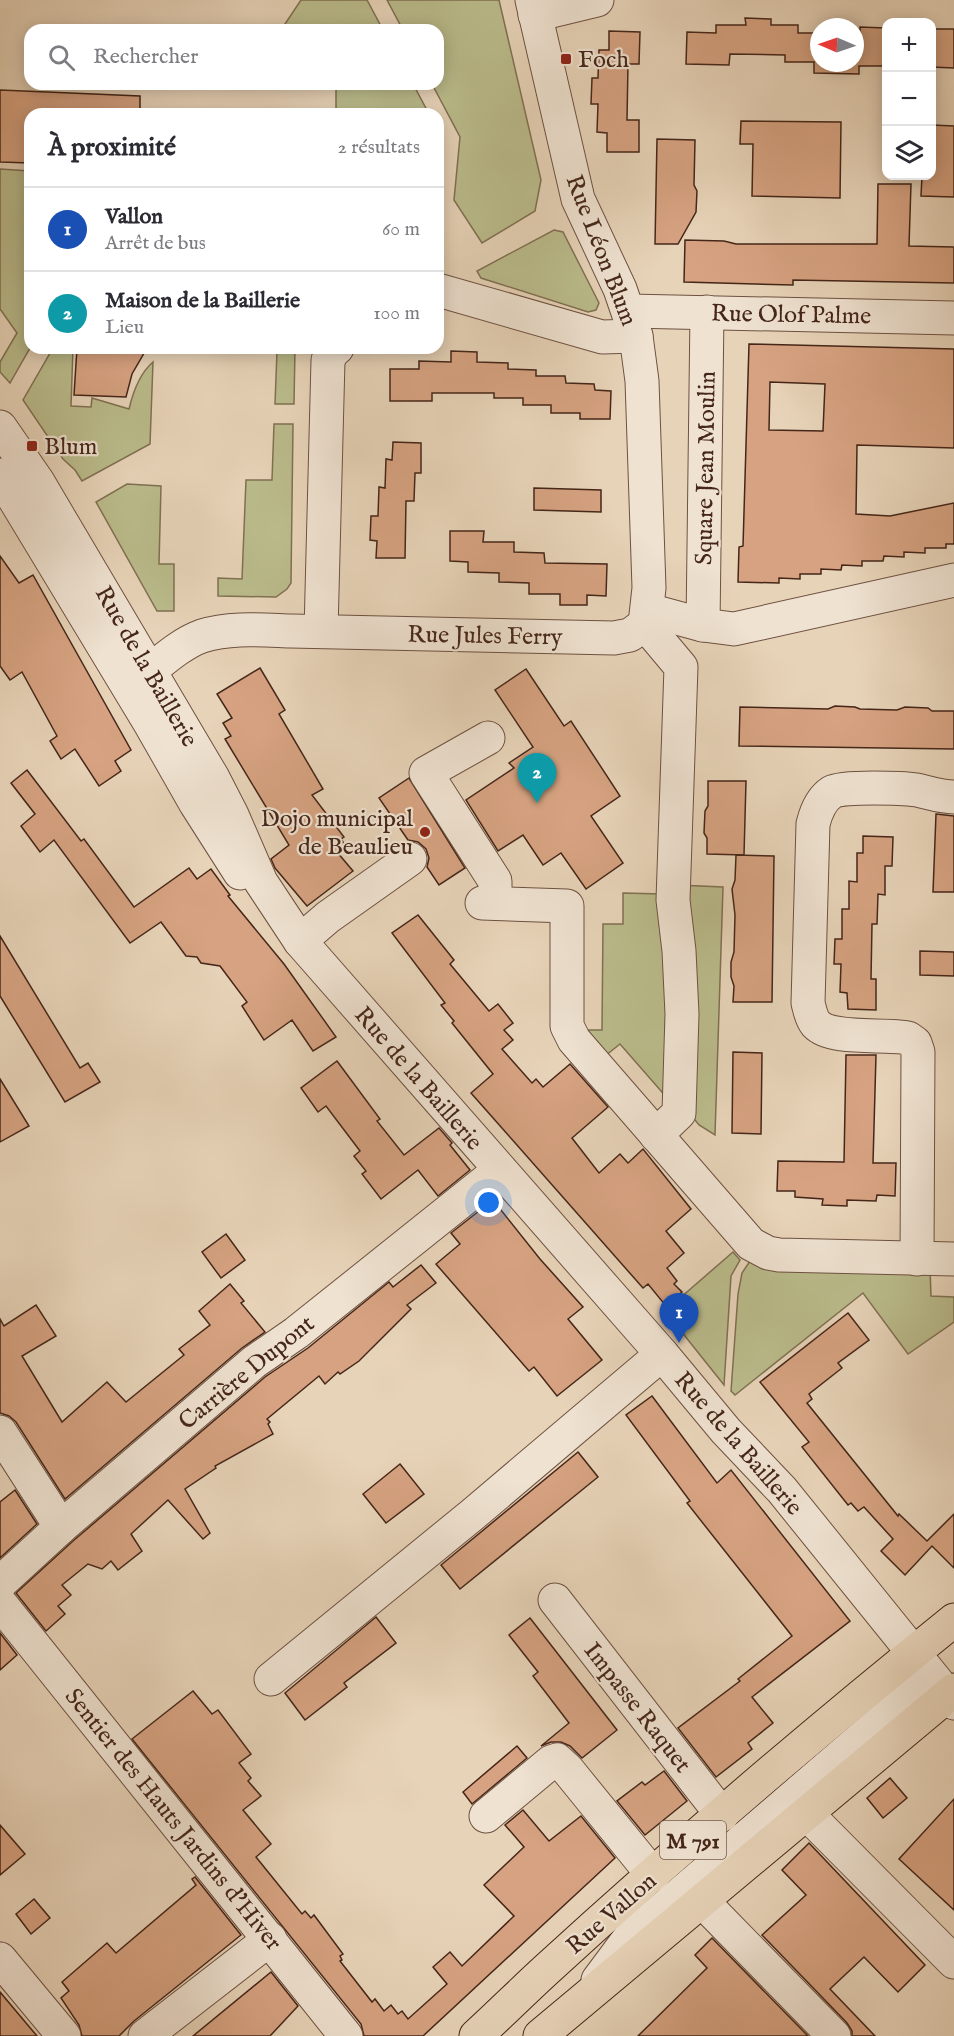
<!DOCTYPE html>
<html lang="fr">
<meta charset="utf-8">
<style>
body{margin:0;font-family:"IM FELL English",serif;background:#f2f2f3;color:#2b2b33}
.controls{position:absolute;right:18px;top:18px;display:grid;overflow:hidden;border-radius:12px;box-shadow:0 3px 15px #0003}
.controls button{width:54px;height:54px;display:grid;place-items:center;padding:0;border:0;border-bottom:2px solid #e1e1e2;background:#fff;color:#2b2b33;font:30px sans-serif}
.compass{position:absolute;left:810px;top:18px;width:54px;height:54px;border-radius:50%;background:#fff;box-shadow:0 3px 15px #0003;rotate:272deg}
.you{position:absolute;left:489px;top:1203px;width:21px;height:21px;margin:-15px;border:4px solid #fff;border-radius:50%;background:#1a73e8;box-shadow:0 0 0 9px #1a73e833}
.badge{display:grid;place-items:center;width:39px;height:39px;border-radius:50%;background:#8f2418;color:#fff;font-size:20px;font-weight:700}
.pin{position:absolute;translate:-50% -50px;filter:drop-shadow(0 2px 3px #0008)}
.pin::after{content:'';position:absolute;top:32px;width:21px;height:18px;background:inherit;clip-path:polygon(0 0,100% 0,50% 100%)}
.list{margin:0;padding:0;list-style:none}
h2{display:flex;justify-content:space-between;align-items:center;height:78px;margin:0;padding:0 24px;font-size:26px}
h2 small{font-size:20px;font-weight:400;color:#7c7c81}
.list li{display:grid;grid-template-columns:39px 1fr auto;gap:18px;align-items:center;box-sizing:border-box;height:84px;padding:0 24px;border-top:2px solid #e1e1e2}
.list b{display:block;font-size:22px;white-space:nowrap}
.list p{margin:0;font-size:20px;white-space:nowrap;color:#7c7c81}
.list em{font-size:20px;font-style:normal;color:#7c7c81}
.icon{flex:none;width:33px;height:33px;fill:none;stroke:currentColor;stroke-width:2;stroke-linecap:round;stroke-linejoin:round}
.map{position:relative;flex:none;width:954px;height:2036px;overflow:hidden}
.search{position:absolute;background:#fff;box-shadow:0 3px 15px #0003;left:24px;top:24px;width:420px;height:66px;display:flex;align-items:center;gap:15px;box-sizing:border-box;padding:0 21px;border-radius:18px;color:#7c7c81;font-size:22px}
.panel{position:absolute;background:#fff;box-shadow:0 3px 15px #0003;left:24px;top:108px;width:420px;height:246px;border-radius:18px}
.map>svg:first-child{display:block}
.green{fill:#babb8b;stroke:#807052;stroke-width:1.5}
.building{fill:#d6a281;stroke:#452619;stroke-width:1.5;fill-rule:evenodd}
.lines{fill:none;stroke-linecap:round;stroke-linejoin:round}
.minor-casing{stroke:#6e5141;stroke-width:35}
.major-casing{stroke:#452619;stroke-width:35}
.minor{stroke:#efe2d1;stroke-width:33}
.major{stroke:#e7d3b8;stroke-width:33}
.poi-dot{fill:#8f2418;stroke:#efe2d1;stroke-width:2}
.labels{text-anchor:middle;stroke-width:4.5;stroke-linejoin:round;paint-order:stroke}
.shield{fill:#efe2d1;stroke:#785e50;stroke-width:1.5}
.shield-label{font-size:22px;font-weight:bold;fill:#452619}
.poi-label{font-size:24px;fill:#452619;stroke:#efe2d1;text-anchor:start}
.street-label{font-size:24px;fill:#452619;stroke:#efe2d1}
</style>
<div class="map">
<svg width="954" height="2036" viewBox="0 0 954 2036">
<rect width="100%" height="100%" fill="#e7d3b8"/>
<filter id="stains"><feTurbulence type="fractalNoise" baseFrequency=".00333" numOctaves="4"/><feColorMatrix values="0 0 0 0 .2 0 0 0 0 .09 0 0 0 0 .02 0 0 0 .5 -.17"/></filter>
<radialGradient id="worn" r=".72"><stop offset=".6" stop-color="#630" stop-opacity="0"/><stop offset="1" stop-color="#630" stop-opacity=".3"/></radialGradient>
<!-- green -->
<g class="green">
<path d="M301,0H367L383,30H281Z"/>
<path d="M387,0H499L541,180L535,211L482,243L454,200L460,137L432,84H438V30H403Z"/>
<path d="M266,84H413L429,114L336,111V88L274,87Z"/>
<path d="M0,169L30,171V348L10,383L0,372V362L17,333L0,309Z"/>
<path d="M554,230L563,232L599,303L596,310L588,312L481,278L477,271Z"/>
<path d="M53,348H73L71,406L91,407L92,398L129,409C133,392 139,374 153,362L150,444L82,481L75,470L63,459L23,400Z"/>
<path d="M283,348H295L294,404H275L277,351Z"/>
<path d="M274,424H293L291,583L287,589L276,597L218,596V578L242,579L246,480H272Z"/>
<path d="M127,484L161,486L159,564H174V611H157L96,502Z"/>
<path d="M677,885L723,887L715,1135L699,1125L687,1110Z"/>
<path d="M623,893L661,894L664,913L668,1099L620,1044L605,1056L582,1030H602L603,924H623Z"/>
<path d="M733,1252L740,1260L731,1276L724,1385L665,1311Z"/>
<path d="M752,1258L930,1268L931,1296L954,1297V1322L908,1354L863,1293L735,1395L731,1391L738,1294L742,1273Z"/>
</g>
<!-- building -->
<g class="building">
<path d="M745,18L771,19V25H798V33H819V63H855V34H860V27L886,28V66H859V74L814,73V62H785V55L730,54L729,65L686,64L687,32L716,33V25H746Z"/>
<path d="M932,29H954V68L932,67Z"/>
<path d="M609,31L640,32L639,64H628L627,120H639V152H607V133L597,132L598,104H591L592,78H598L599,50H609Z"/>
<path d="M0,90L140,96V114H30V163L0,162Z"/>
<path d="M741,121L841,122L840,198L752,196L753,144H740Z"/>
<path d="M932,125L954,126V197L921,196L922,176H932Z"/>
<path d="M657,139L695,140L694,185L697,191L696,212L678,244H655Z"/>
<path d="M878,184H911L909,246L954,247V283L793,280V285L684,282L685,240L724,241L736,244H877Z"/>
<path d="M749,344L954,349V448L857,445L856,514L890,516L954,503V544H946V548H925V553L904,552V557L884,556L883,561H862V566L842,565L841,570L821,569V574H800V579L779,578V583L738,582L739,547L743,546ZM770,382L825,384L823,431L769,430Z"/>
<path d="M77,348H147L132,374L126,397L74,395Z"/>
<path d="M451,351L477,352V362L508,363V369L536,370V376H565L566,383L594,384L595,390L611,391L610,419H580V413H551V405H523V398H494V393H432V401H390V369H419V361L451,362Z"/>
<path d="M393,442L421,443V473H415L414,501H406L405,558H376L377,541L370,540L371,516H378L379,487L385,488L386,459L392,460Z"/>
<path d="M534,488L601,490V512L534,510Z"/>
<path d="M450,531H484L483,542H514V552L544,553L545,563L607,564L606,596L587,595V605H560V594H529V583L499,582V573L468,572V562L450,561Z"/>
<path d="M0,556L19,583L33,575L131,750L115,761L121,771L99,786L75,749L61,759L50,741L57,736L22,672L10,680L0,666Z"/>
<path d="M260,668L285,710L279,714L323,789L312,795L344,837L341,839L345,845L337,852L353,871L307,906L275,868L271,859L289,845L225,739L231,736L223,723L232,718L217,694Z"/>
<path d="M526,669L564,726L571,721L620,796L591,816L623,863L586,889L561,853L543,865L523,835L498,851L466,800L514,768L509,763L533,747L495,690Z"/>
<path d="M835,706L855,707L860,709L897,710L905,707L928,708L932,711H954V749L739,746L740,707L828,709Z"/>
<path d="M27,770L81,841L84,839L134,907L189,868L197,879L211,869L230,895L228,896L284,964L336,1037L313,1051L292,1020L264,1040L242,1006L247,1002L220,966L201,963L197,957L186,956L161,922L130,943L54,840L40,852L21,826L35,814L11,783Z"/>
<path d="M409,778L465,868L439,885L427,867L429,858L426,849L418,842L408,840L379,798Z"/>
<path d="M708,781H746L744,855L707,854V838L704,833L705,811L708,806Z"/>
<path d="M936,814L954,816V892H933Z"/>
<path d="M863,836L893,837L892,866H885V895L878,894L877,924H872L871,979H876V1010L848,1009L847,993L840,992L841,964H834L835,939H842V909H849V881L857,882V853H863Z"/>
<path d="M736,855L774,856L772,1002H733L734,986L731,977V962L734,952L735,915L732,889L735,880Z"/>
<path d="M418,915L454,960L450,964L489,1011L498,1004L513,1023L504,1030L513,1040L502,1049L532,1083L536,1079L543,1087L570,1064L608,1107L572,1138L599,1173L620,1154L628,1163L643,1149L691,1209L666,1231L684,1253L667,1268L677,1281L674,1284L682,1292L666,1306L648,1284L643,1288L471,1093L493,1074L452,1023L454,1021L441,1005L445,1003L392,933Z"/>
<path d="M0,936L80,1068L88,1063L100,1082L65,1102L0,996Z"/>
<path d="M920,951L954,952V976L920,975Z"/>
<path d="M733,1052L762,1053L761,1134L732,1133Z"/>
<path d="M846,1055H876L873,1163H896L895,1196L877,1195L876,1201L847,1200V1206L822,1205L823,1199L795,1197V1191H777L778,1161L844,1162Z"/>
<path d="M337,1061L380,1119L377,1121L404,1155L439,1128L452,1143L450,1145L470,1170L438,1196L418,1170L381,1199L362,1174L366,1171L354,1156L360,1151L326,1106L318,1112L301,1088Z"/>
<path d="M0,1079L29,1126L0,1142Z"/>
<path d="M493,1200L540,1259L583,1307L568,1319L602,1360L557,1396L534,1367L529,1371L436,1264L460,1244L451,1233Z"/>
<path d="M226,1234L245,1260L221,1278L202,1252Z"/>
<path d="M421,1265L436,1283L407,1305L411,1309L359,1361L340,1374L338,1372L325,1384L319,1376L267,1419L270,1422L268,1424L273,1434L215,1466L216,1468L185,1489L210,1533L203,1539L168,1500L131,1534L142,1551L118,1570L111,1561L102,1569L88,1564L62,1585L71,1595L58,1606L65,1614L46,1631L16,1593L73,1541L265,1377L308,1348L389,1282L393,1287Z"/>
<path d="M230,1284L244,1301L241,1303L265,1332L242,1348L65,1499L16,1422L9,1416L0,1413V1319L4,1326L36,1305L56,1336L22,1356L62,1422L107,1382L126,1402L184,1355L179,1349L210,1325L199,1311Z"/>
<path d="M848,1313L869,1340L838,1363L842,1368L809,1394L812,1399L807,1403L898,1516L899,1514L927,1541L954,1514V1568L932,1546L905,1575L881,1551L893,1539L864,1507L858,1511L851,1503L848,1505L802,1447L809,1442L760,1382Z"/>
<path d="M652,1396L717,1483L731,1470L850,1621L752,1697L773,1723L748,1743L752,1749L716,1777L678,1728L740,1681L738,1679L792,1636L687,1503L690,1501L626,1415Z"/>
<path d="M578,1452L598,1477L460,1589L441,1565Z"/>
<path d="M400,1464L424,1494L386,1523L363,1494Z"/>
<path d="M15,1490L37,1524L0,1558V1502Z"/>
<path d="M376,1617L396,1643L344,1683L347,1687L305,1720L285,1693Z"/>
<path d="M530,1618L617,1730L582,1758L570,1746L561,1742H551L541,1746L569,1723L533,1676L538,1672L509,1635Z"/>
<path d="M0,1633L17,1655L0,1670Z"/>
<path d="M193,1691L212,1714L218,1710L251,1754L239,1763L251,1778L248,1781L261,1796L243,1810L271,1844L256,1857L302,1914L305,1911L311,1918L314,1915L343,1954L340,1956L342,1960L340,1961L372,2002L375,1999L384,2011L391,2005L398,2014L402,2011L408,2019L447,1984L433,1967L450,1952L462,1966L514,1916L484,1885L524,1847L505,1825L523,1810L549,1841L581,1816L615,1858L423,2036H364L361,2024L132,1739Z"/>
<path d="M517,1746L527,1758L472,1804L463,1792Z"/>
<path d="M664,1771L687,1801L645,1835L617,1801L642,1782L645,1785Z"/>
<path d="M890,1778L907,1798L883,1818L867,1798Z"/>
<path d="M954,1799V1910L899,1859Z"/>
<path d="M0,1825L25,1854L0,1875Z"/>
<path d="M809,1843L925,1965L898,1992L864,1957L830,1989L875,2036H852V2031L847,2023L762,1935L806,1895L782,1870Z"/>
<path d="M195,1877L241,1935L134,2021L119,2036H82L79,2025L61,1998L69,1991L62,1982L107,1943L116,1953L196,1885L192,1879Z"/>
<path d="M34,1899L50,1918L31,1934L16,1914Z"/>
<path d="M712,1938L808,2036H638L707,1968L695,1955Z"/>
<path d="M271,1972L298,2006L270,2036H193Z"/>
<path d="M0,1992L37,2036H0Z"/>
</g>
<g class="lines">
<!-- minor casing -->
<g class="minor-casing">
<g id="minor">
<path d="M532,0L578,199L620,289L636,336L642,381L649,588L645,624"/>
<path d="M535,15L597,0"/>
<path d="M438,290L602,337L636,336"/>
<path d="M629,311L954,318"/>
<path d="M0,427L38,482L213,778L232,815L261,882L300,941L662,1354L726,1431L782,1490L954,1703"/>
<path d="M0,475L151,725L196,804L240,873"/>
<path d="M648,610L703,625L734,629L954,580"/>
<path d="M645,624L681,667L673,900L679,951L682,1014L679,1113L656,1135"/>
<path d="M703,625L707,312"/>
<path d="M321,631L328,360L333,351L337,348"/>
<path d="M133,684C155,668 177,645 202,636C230,627 262,630 291,631L614,638L630,635L645,624"/>
<path d="M488,738L426,773L495,881V903"/>
<path d="M482,903L567,906V1026L574,1040L751,1244L768,1253L779,1255L954,1259"/>
<path d="M300,941L328,917L410,859"/>
<path d="M917,1259L918,1052L915,1043L908,1038C885,1033 832,1041 816,1024C811,1018 810,1010 808,1003L813,824C816,812 821,799 832,792C843,786 903,788 917,790C930,793 941,797 954,797"/>
<path d="M0,1432L61,1527"/>
<path d="M0,1583L61,1527L254,1362L296,1333L500,1170"/>
<path d="M555,1600L722,1815"/>
<path d="M0,1603L346,2036"/>
<path d="M271,1679L472,1515L662,1354"/>
<path d="M806,1813L954,1962"/>
<path d="M486,1816L551,1762L557,1760L567,1769L653,1875"/>
<path d="M702,1901L834,2036"/>
<path d="M0,1959L64,2036"/>
<path d="M598,1980L630,1937L906,1700C917,1684 919,1670 913,1652"/>
<path d="M145,2036L270,1939"/>
</g>
</g>
<!-- major casing -->
<g class="major-casing">
<g id="major">
<path d="M476,2036C499,2015 522,1992 546,1970C678,1849 814,1733 954,1620"/>
<path d="M540,2036L954,1690"/>
</g>
</g>
<!-- minor -->
<use href="#minor" class="minor"/>
<!-- major -->
<use href="#major" class="major"/>
</g>
<!-- markers -->
<g class="poi-dot">
<rect x="560" y="53" width="12" height="12" rx="3"/>
<rect x="26" y="440" width="12" height="12" rx="3"/>
<circle cx="425" cy="832" r="6"/>
</g>
<g class="labels">
<!-- shield labels -->
<rect class="shield" x="660" y="1821" width="66" height="38" rx="4.5"/>
<g class="shield-label">
<text x="693" y="1848">M 791</text>
</g>
<!-- poi labels -->
<g class="poi-label">
<text x="578" y="67">Foch</text>
<text x="44" y="454">Blum</text>
<text x="413" y="826" text-anchor="end">Dojo municipal<tspan x="413" dy="28">de Beaulieu</tspan></text>
</g>
<!-- street labels -->
<g class="street-label">
<text transform="translate(602 250) rotate(69)" y="8">Rue Léon Blum</text>
<text transform="translate(791 314) rotate(1)" y="8">Rue Olof Palme</text>
<text transform="translate(705 468) rotate(-89)" y="8">Square Jean Moulin</text>
<text transform="translate(485 635) rotate(1)" y="8">Rue Jules Ferry</text>
<text transform="translate(147 666) rotate(60)" y="8">Rue de la Baillerie</text>
<text transform="translate(419 1078) rotate(49)" y="8">Rue de la Baillerie</text>
<text transform="translate(246 1372) rotate(-39)" y="8">Carrière Dupont</text>
<text transform="translate(739 1443) rotate(49)" y="8">Rue de la Baillerie</text>
<text transform="translate(638 1707) rotate(52)" y="8">Impasse Raquet</text>
<text transform="translate(174 1819) rotate(51)" y="8">Sentier des Hauts Jardins d'Hiver</text>
<text transform="translate(611 1913) rotate(-41)" y="8">Rue Vallon</text>
</g>
</g>
<rect width="100%" height="100%" filter="url(#stains)"/>
<rect width="100%" height="100%" fill="url(#worn)"/>
</svg>
<div class="controls">
<button>+</button>
<button>−</button>
<button><svg class="icon" aria-label="layers" viewBox="0 0 24 24"><path d="M12 4l9 5-9 5-9-5zM3 14l9 5 9-5"/></svg></button>
</div>
<svg class="compass" viewBox="-18 -18 36 36"><path d="M0-13l5 13h-10z" fill="#e53935"/><path d="M0 13l5-13h-10z" fill="#7c7c81"/></svg>
<div class="you"></div>
<div class="pin badge" style="left:679px;top:1343px;background:#1a4fb4">1</div>
<div class="pin badge" style="left:537px;top:803px;background:#0f9aa8">2</div>
<div class="search"><svg class="icon" aria-label="search" viewBox="0 0 24 24"><circle cx="10" cy="10" r="6"/><path d="M15 15l6 6"/></svg>Rechercher</div>
<section class="panel">
<h2>À proximité<small>2 résultats</small></h2>
<ul class="list">
<li><span class="badge" style="background:#1a4fb4">1</span><div><b>Vallon</b><p>Arrêt de bus</p></div><em>60 m</em></li>
<li><span class="badge" style="background:#0f9aa8">2</span><div><b>Maison de la Baillerie</b><p>Lieu</p></div><em>100 m</em></li>
</ul>
</section>
</div>
